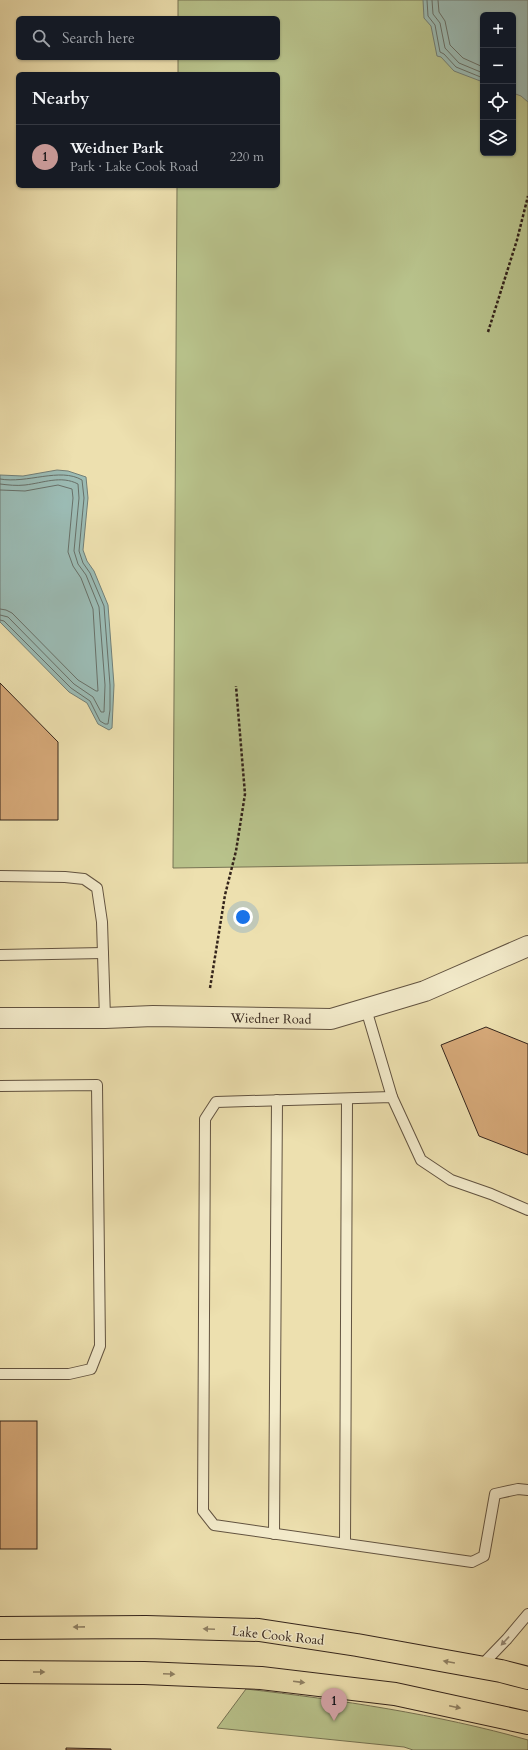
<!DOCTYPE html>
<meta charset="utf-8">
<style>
body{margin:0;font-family:Cardo,serif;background:#242831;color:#f1f3f6}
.controls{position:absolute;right:12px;top:12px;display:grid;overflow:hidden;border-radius:6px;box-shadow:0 1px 3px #0004}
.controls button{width:36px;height:36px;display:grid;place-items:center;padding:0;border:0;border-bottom:1px solid #363941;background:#171b24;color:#f1f3f6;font:20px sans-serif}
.you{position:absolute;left:243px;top:917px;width:14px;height:14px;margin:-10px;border:3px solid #fff;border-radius:50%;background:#1a73e8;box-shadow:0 0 0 6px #1a73e833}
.badge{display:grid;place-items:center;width:26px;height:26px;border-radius:50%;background:#c59692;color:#111;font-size:13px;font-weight:700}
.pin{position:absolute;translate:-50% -33px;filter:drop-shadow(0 1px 2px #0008)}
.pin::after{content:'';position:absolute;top:21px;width:14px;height:12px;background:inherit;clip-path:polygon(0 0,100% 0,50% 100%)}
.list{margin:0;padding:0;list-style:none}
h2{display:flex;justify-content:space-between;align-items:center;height:52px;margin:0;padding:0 16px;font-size:17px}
h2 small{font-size:13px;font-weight:400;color:#9ea1a6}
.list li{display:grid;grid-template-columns:26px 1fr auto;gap:12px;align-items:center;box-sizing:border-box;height:64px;padding:0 16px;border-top:1px solid #363941}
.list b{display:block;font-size:15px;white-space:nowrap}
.list p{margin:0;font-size:13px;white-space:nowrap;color:#9ea1a6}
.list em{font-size:13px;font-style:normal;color:#9ea1a6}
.icon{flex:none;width:22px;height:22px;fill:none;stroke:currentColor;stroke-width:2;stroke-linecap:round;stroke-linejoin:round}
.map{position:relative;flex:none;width:528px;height:1750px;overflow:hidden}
.search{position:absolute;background:#171b24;box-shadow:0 1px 3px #0004;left:16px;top:16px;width:264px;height:44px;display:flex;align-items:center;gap:10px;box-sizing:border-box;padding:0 14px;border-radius:6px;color:#9ea1a6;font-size:15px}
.panel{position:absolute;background:#171b24;box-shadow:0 1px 3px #0004;left:16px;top:72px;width:264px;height:116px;border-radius:6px}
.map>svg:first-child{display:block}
.green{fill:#b8c28b;stroke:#767353;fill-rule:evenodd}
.water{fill:#9bbbb4;stroke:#727f77}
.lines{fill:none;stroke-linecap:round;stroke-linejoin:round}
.shore{stroke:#687068;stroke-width:1}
.building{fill:#d6a979;stroke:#34241b}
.service-casing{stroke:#625340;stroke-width:12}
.minor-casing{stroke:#625340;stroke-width:22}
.primary-casing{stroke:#34241b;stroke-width:24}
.path{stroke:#34241b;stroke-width:2.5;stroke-dasharray:3 2;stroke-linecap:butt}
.service{stroke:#f3ebcb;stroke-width:10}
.minor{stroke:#f3ebcb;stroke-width:20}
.primary{stroke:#ede0af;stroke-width:22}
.oneway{fill:#908265}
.oneway2{fill:#948873}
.labels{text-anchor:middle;stroke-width:3;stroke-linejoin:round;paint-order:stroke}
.street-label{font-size:13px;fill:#34241b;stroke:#f3ebcb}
</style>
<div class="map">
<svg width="528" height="1750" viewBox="0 0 528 1750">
<rect width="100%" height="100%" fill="#ede0af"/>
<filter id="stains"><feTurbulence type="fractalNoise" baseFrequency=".005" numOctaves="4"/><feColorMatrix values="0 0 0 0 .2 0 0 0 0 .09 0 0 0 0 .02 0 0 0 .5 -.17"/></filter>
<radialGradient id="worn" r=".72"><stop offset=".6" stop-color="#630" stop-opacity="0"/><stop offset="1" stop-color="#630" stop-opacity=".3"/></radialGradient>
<!-- green -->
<g class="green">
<path d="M178,0H528V863L173,868L177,186H278V74H178V58H278V18H178ZM483,15H513V153H483Z"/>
<path d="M246,1689C341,1700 436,1714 528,1740V1750H413L404,1747L217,1728Z"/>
</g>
<!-- water -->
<g class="water">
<path d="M423,0H528V102L521,96L513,93V15H483V82L454,71L441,57L437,56L431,26L424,18Z"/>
<path d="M57,470L68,471L86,477L88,498L83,550L87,561L94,571L108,605L114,685L112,728L109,730L98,724L87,703L69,692L0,622V475L23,476Z"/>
</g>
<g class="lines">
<!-- shore -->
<g class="shore">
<path d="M427,0L428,16L435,25L440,52L444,54L456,67L483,78"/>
<path d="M432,0L433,14L440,23L445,48L459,63L483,73"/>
<path d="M438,0L439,12L445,21L450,45L463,58L483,67"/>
<path d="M0,479C27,484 60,467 82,480L84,498L79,551L83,563L90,573L104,606L110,685V710L108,724H105L100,721L90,701L71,688L4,621L0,620"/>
<path d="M0,484C8,485 17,486 25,485C43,483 61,475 78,484L79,498L74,551L78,564L86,575L99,607L105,685L104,712H101L93,697L74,684L8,617L0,615"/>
<path d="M0,490L25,491L58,485L72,489L73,498L68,552L73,566L81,578L93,609L98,691H96L78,680L12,613L6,610L0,609"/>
</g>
</g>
<!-- building -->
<g class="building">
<path d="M0,683L58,742V820H0Z"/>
<path d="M486,1027L528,1044V1155L479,1136L441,1045Z"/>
<rect x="0" y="1421" width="37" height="128"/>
<path d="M66,1748L111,1749V1750H66Z"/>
</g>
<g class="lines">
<!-- service casing -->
<g class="service-casing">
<g id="service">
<path d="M0,876L65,877L84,879L97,888L102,922L105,1018"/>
<path d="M0,955L103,953"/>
<path d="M366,1009L392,1097"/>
<path d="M0,1086L97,1085L100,1346L91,1369L69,1374H0"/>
<path d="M528,1210L491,1194L451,1180L421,1160L392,1097L216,1102L205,1119L203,1511L214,1525L472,1562L484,1556L495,1494L518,1489L528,1490"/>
<path d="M274,1534L277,1100"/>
<path d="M345,1543L347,1099"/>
<path d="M480,1667L507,1639L528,1614"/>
</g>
</g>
<!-- minor casing -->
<g class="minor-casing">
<path id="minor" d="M0,1018H105L153,1016L331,1019L425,991L528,946"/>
</g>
<!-- primary casing -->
<g class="primary-casing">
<g id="primary">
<path d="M0,1628L146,1627L259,1630L357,1645L501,1671L528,1678"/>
<path d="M0,1672L144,1673L261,1678L395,1694L528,1723"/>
</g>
</g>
<!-- path -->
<g class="path">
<path d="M488,332L517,240L528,196"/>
<path d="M210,988L225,895L236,851L245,794L236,686"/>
</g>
<!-- service -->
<use href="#service" class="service"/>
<!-- minor -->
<use href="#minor" class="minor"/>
<!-- primary -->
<use href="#primary" class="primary"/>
</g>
<!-- one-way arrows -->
<defs><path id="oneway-solid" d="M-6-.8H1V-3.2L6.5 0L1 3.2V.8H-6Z"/></defs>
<g class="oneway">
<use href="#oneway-solid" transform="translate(79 1627) rotate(179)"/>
<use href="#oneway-solid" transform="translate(209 1629) rotate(-178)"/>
<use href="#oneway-solid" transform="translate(449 1662) rotate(-170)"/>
<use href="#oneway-solid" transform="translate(39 1672)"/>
<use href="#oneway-solid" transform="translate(169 1674) rotate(2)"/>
<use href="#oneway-solid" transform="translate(299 1682) rotate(7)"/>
<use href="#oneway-solid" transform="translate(455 1707) rotate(12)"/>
</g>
<use class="oneway2" href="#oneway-solid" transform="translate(505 1641) rotate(133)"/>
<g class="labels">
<!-- street labels -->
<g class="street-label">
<text transform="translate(271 1018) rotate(1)" y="5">Wiedner Road</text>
<text transform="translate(278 1635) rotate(6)" y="5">Lake Cook Road</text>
</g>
</g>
<rect width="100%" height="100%" filter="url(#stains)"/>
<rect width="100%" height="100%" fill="url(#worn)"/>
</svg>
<div class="controls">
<button>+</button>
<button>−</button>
<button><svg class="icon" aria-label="locate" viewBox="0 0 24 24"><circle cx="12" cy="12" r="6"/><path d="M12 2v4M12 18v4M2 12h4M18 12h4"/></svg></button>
<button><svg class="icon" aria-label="layers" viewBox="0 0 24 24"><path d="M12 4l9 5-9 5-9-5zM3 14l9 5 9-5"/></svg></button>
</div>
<div class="you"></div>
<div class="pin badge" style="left:334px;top:1721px">1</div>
<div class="search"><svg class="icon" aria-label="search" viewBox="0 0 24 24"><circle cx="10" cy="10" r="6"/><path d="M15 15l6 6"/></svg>Search here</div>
<section class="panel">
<h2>Nearby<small></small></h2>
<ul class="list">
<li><span class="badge">1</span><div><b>Weidner Park</b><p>Park · Lake Cook Road</p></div><em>220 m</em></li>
</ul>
</section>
</div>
